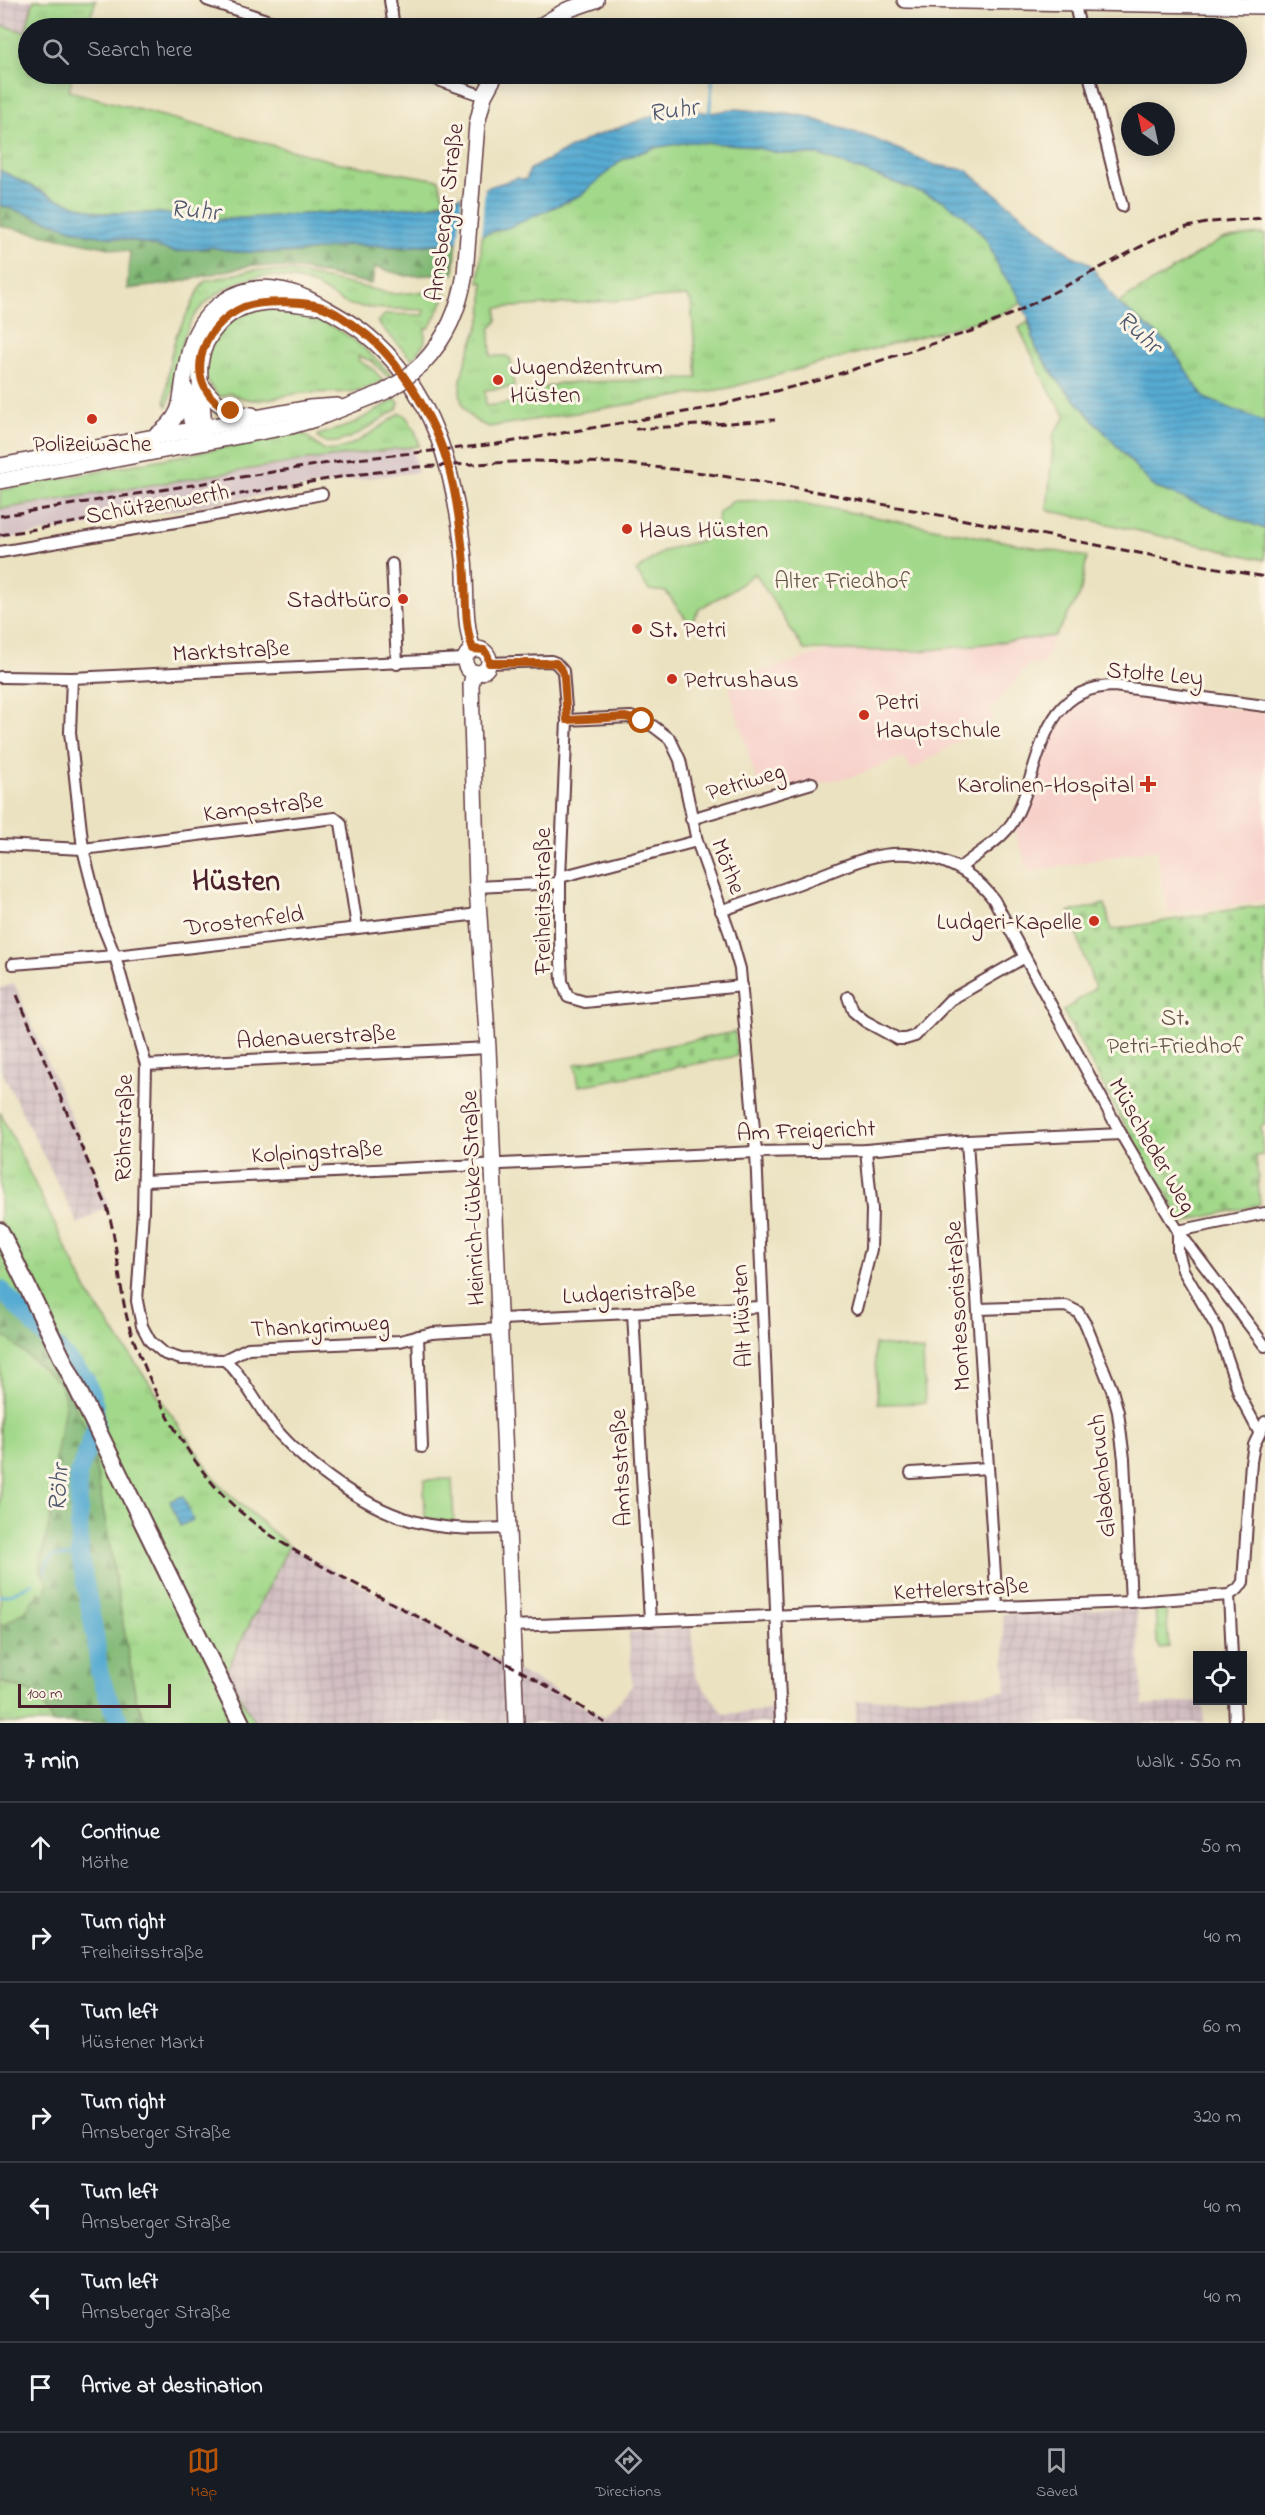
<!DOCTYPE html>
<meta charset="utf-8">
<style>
body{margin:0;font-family:"Indie Flower",sans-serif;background:#20242c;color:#f1f3f6}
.controls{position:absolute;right:18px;bottom:18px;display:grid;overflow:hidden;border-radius:0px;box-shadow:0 3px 15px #0003}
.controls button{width:54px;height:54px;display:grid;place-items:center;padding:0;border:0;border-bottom:2px solid #363941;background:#171b24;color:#f1f3f6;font:30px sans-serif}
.compass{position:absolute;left:1121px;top:102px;width:54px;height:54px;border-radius:50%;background:#171b24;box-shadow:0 3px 15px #0003;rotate:327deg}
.scale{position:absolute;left:18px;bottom:15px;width:153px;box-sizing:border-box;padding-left:6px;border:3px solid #4a1f2b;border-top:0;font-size:16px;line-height:21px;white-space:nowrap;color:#4a1f2b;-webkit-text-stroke:4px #fcf5e5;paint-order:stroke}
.stop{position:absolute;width:18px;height:18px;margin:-14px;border:4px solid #b45309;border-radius:50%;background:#fff}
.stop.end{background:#b45309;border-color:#fff;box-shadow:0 2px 6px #0008}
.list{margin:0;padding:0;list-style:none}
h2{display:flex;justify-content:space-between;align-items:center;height:78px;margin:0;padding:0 24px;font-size:26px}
h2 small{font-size:20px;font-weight:400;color:#9ea1a6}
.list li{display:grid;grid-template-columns:39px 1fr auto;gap:18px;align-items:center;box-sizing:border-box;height:90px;padding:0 24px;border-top:2px solid #363941}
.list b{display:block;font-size:22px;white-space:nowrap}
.list p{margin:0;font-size:20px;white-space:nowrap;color:#9ea1a6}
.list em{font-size:20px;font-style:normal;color:#9ea1a6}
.icon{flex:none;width:33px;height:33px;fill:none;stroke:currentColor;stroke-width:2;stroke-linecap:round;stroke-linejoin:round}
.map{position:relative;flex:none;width:1265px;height:1723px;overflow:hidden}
.search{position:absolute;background:#171b24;box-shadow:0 3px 15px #0003;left:18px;right:18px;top:18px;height:66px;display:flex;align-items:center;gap:15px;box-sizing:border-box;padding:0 21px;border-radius:33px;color:#9ea1a6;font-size:22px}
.sheet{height:708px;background:#171b24}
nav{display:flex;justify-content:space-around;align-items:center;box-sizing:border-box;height:84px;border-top:2px solid #363941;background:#171b24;font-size:16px;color:#9ea1a6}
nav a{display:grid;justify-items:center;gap:3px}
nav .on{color:#b45309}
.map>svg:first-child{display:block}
.built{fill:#f7d0ca}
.industrial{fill:url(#industrial-grid)}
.railway{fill:#d2bec2}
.grass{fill:url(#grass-tufts);stroke:#767c5a;stroke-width:1.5;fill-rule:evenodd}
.forest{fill:url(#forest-firs);stroke:#656c50;stroke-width:1.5}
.cemetery{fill:url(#cemetery-stones);stroke:#767c5a;stroke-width:1.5}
.green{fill:#a1d889;stroke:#767c5a;stroke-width:1.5}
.water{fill:url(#water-rules);stroke:#50657e;stroke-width:1.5}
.pier{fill:#ebe2c1}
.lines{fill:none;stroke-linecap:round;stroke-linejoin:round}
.stream{stroke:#56abd2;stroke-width:3}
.river{stroke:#56abd2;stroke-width:18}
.street-casing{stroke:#623c42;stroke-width:14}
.secondary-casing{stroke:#623c42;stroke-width:18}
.primary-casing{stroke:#623c42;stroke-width:20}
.street{stroke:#fff;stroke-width:10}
.secondary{stroke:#fff;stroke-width:15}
.primary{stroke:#fff;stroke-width:16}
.rail{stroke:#4a1f2b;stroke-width:3;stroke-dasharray:9 4.5;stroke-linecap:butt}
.secondary-bridge-casing{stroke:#623c42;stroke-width:18;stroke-linecap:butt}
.secondary-bridge{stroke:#fff;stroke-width:15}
.route{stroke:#b45309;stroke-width:8}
.poi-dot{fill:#c8321e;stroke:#fcf5e5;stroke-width:2}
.labels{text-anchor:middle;stroke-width:6;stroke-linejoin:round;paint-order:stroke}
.street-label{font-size:24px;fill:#4a1f2b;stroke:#fcf5e5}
.poi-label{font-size:24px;fill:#4a1f2b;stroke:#fcf5e5;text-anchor:start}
.park-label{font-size:24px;fill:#645647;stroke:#fcf5e5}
.water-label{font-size:26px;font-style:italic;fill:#4f576e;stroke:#fcf5e5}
.district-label{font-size:30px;font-weight:bold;fill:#4a1f2b;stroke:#fcf5e5}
</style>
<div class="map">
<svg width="1265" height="1723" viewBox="0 0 1265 1723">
<defs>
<pattern id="industrial-grid" width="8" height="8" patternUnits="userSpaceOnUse" patternTransform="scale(1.5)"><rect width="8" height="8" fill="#d2bec2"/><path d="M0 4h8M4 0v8" fill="none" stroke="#b6a3a7"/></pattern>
<pattern id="grass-tufts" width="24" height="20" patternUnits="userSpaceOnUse" patternTransform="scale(1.5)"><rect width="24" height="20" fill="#a1d889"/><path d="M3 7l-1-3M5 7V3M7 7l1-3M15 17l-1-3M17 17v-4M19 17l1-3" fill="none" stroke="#8cb976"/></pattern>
<pattern id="forest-firs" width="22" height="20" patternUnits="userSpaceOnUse" patternTransform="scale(1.5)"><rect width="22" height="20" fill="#80b875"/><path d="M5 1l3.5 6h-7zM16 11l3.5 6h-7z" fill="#6b9560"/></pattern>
<pattern id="cemetery-stones" width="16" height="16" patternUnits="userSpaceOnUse" patternTransform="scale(1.5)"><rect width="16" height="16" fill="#a1d889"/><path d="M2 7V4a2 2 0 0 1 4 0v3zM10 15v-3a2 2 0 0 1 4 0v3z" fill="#8cb976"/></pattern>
<pattern id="water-rules" width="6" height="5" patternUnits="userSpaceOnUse" patternTransform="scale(1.5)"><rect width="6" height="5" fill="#56abd2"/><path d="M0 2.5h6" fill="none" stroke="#498bab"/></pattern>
</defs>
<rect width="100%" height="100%" fill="#fcf5e5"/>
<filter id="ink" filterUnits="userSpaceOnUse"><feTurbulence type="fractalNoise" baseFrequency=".0167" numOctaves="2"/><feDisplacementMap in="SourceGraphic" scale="12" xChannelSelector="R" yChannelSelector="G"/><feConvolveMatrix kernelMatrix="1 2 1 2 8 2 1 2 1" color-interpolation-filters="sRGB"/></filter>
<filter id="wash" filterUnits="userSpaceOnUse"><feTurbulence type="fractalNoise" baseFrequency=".008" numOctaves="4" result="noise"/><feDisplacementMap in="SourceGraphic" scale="24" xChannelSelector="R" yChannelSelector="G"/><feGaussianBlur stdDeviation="1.35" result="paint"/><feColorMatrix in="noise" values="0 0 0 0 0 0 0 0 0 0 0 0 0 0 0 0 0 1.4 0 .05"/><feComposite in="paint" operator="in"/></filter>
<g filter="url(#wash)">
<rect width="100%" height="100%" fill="#ebe2c1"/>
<!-- built -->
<g class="built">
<path d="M1054,637L1043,665L1029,664L989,712L994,719L912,770L906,760L900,758L852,777L760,792L729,688L755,674L826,651L922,652Z"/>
<path d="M1101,690L1265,713V901L1168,914L1156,849L1029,872L1015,833L1047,736L1059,717L1075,701Z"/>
</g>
<!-- industrial -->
<g class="industrial">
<path d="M0,0H34L25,32L0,25Z"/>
<path d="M14,983L109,1205L78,1224L0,1068V989Z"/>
<path d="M289,1546L605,1718L632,1686L629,1632L692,1627L695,1676L724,1714L785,1709L786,1723H255L226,1671Z"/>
<path d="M1136,1607L1143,1705L1203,1701L1204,1723H856V1701L1006,1691L1003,1614Z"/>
</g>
<!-- railway -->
<path class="railway" d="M412,447L418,472L346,481L0,540V509L307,460Z"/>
<!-- grass -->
<g class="grass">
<path d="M34,0H96L87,28H28V74H73L69,91L335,162L439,180L444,200L430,206L212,220L161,213H100L54,198L0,170V25L25,32Z"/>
<path d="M689,142L744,145L779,153L819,155L942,200L964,215L986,239L1001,272L1017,293L1022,303L996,316L729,388L489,427C436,409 470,355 481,319C484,308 483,294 483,282L479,283L482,235L510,227L581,195L623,159L653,148ZM687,296L691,301L697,378L560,383L531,392V400L486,406L485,390L514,387L511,359L506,356H491L490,329L497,322V308Z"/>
<path d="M1258,234H1265V422L1204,398L1169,344L1118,303L1222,239Z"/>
<path d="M253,270L293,272L395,294L436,291L447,294L429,328H425V342L412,359L377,322L386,314L424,315L425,310C402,309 378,310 356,306C339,304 324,288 307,282C294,279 279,275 266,276C238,277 203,298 190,323C176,350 179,379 167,406L165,402L170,359L176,336L200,288L205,281Z"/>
<path d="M270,308C324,315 355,335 391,375L388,377L372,361L358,356L359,361L373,369L383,381C350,397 338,391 304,393C273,395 261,408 230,393L220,397C216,392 211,387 208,382C196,358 222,325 242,314C249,310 261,310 270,308Z"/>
<path d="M1028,322L1036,348L1058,381L1154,487L1265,529V560L1047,510L1054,433L1066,417L1045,383L1019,328Z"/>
<path d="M396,399L399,403L397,409C379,420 336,455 318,438V435L351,425Z"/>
<path d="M400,413L405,415C411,424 419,435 419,446L307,460L0,509V490L300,433C313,437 314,447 326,450C345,455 384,424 400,413Z"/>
<path d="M0,1112L90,1297L221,1487L289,1546L226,1671L255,1723H147L136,1700L91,1439L38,1333L0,1293Z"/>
<path d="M1155,1606L1166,1607L1169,1647L1160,1648L1157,1642Z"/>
<path d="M0,1681L38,1695L53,1723H0Z"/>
</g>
<!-- forest -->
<g class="forest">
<path d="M0,205L87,234L136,241L175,252L211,247L235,252L296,253L348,245L406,247L457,242L454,274L406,276L375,267L372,284L305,270L252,265L169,284L127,289L130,252L0,226Z"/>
<path d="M0,1293L38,1333L91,1439L136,1699L147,1723H53L38,1695L0,1681Z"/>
</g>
<!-- cemetery -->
<g class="cemetery">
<path d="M1105,904L1111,930L1242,908L1265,906V1125L1261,1126L1263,1155L1256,1156L1260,1205L1195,1219L1184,1224L1135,1144L1063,1011L1095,988L1069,912Z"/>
<path d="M735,1032L738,1056L579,1086L575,1064Z"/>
</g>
<!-- green -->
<g class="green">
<path d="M785,500L1087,557L1080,595L1055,636L921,651L804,650L755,573L734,589L700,608L690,624L666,592L649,590L636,571C646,564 656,555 667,550C690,539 715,549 719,513L733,501Z"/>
<path d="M0,1332L59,1383L64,1396L65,1407L53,1472L51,1516L40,1563V1571L48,1584L43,1595L39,1592L25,1611L0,1627Z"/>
<path d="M874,1344L923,1351L925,1403L878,1404Z"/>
<path d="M452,1479L454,1523L425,1518L424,1480Z"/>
</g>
<!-- water -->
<g class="water">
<path d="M683,109L710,113L736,109L804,116L872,138L935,165L966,170L1071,255L1089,263L1118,303L1169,344L1204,398L1265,422V529L1154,487L1058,381L1036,348L1028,317L1017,293L1001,272L986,239L964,215L942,200L819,155L779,153L744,145L689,142L653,148L623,159L581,195L510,227L453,242L406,247L348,245L296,253L235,252L211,247L175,252L136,241L87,234L0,205V170L54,198L100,213H161L212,220L430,206L517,178L526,180L530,169L590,138L666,111Z"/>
<path d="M183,1496L193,1520L180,1526L170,1501Z"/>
</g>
<!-- pier -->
<path class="pier" d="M485,185L481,239L458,245L462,192Z"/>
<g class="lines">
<!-- stream -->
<g class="stream">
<path d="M717,28L718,20"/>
<path d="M709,117L713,74"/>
<path d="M45,1572L47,1563L53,1556H80"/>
<path d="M0,1596L11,1594L33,1583"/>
</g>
<!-- river -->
<path class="river" d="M0,1289L86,1379L95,1406L96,1426L78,1475L80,1556L96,1641L99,1672L112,1708L121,1723"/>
</g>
</g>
<g filter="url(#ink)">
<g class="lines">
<!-- street casing -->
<g class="street-casing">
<g id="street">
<path d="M207,0L290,28"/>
<path d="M390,0L394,28"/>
<path d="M1074,0L1080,28"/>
<path d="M420,74L484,96"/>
<path d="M1089,74L1122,206"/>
<path d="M0,552L205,517L322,494"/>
<path d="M392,564L397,664"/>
<path d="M489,663L551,661L556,663L563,671L567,720L560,877V940L562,981L568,997L585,1002L742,986"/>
<path d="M0,677L72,678L465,659"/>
<path d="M72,678L70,732L83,849L102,924L115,956L146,1065L143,1211L137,1301L142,1326L150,1341L165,1354L181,1359L224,1360L248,1348L400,1341L432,1333L499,1329"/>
<path d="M567,720L631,717L653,726L670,739L680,760L697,841L730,934L740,969L756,1152L781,1723"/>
<path d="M691,819L812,783"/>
<path d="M0,845L83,849L335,818L341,823L357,927"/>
<path d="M960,868C976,854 1000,841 1012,823C1042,774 1035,687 1114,686L1265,706"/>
<path d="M560,877L697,841"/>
<path d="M477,887L559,883"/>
<path d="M721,911C753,899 785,889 816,877C833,871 850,863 868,858C914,846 965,860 994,900L1121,1134L1178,1231L1265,1346"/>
<path d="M13,964L115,956L479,914"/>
<path d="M848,997L853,1011L865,1021L898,1039H905L915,1036L950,1000L1025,957"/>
<path d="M146,1065L488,1048"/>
<path d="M967,1141L997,1606"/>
<path d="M144,1181L756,1152L866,1150L967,1141L1121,1134"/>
<path d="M1178,1231V1251L1183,1270L1217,1328L1240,1396L1259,1432"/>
<path d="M1178,1231L1265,1213"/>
<path d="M856,1309L871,1249L872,1210L866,1150"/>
<path d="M979,1309L1066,1306L1078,1312L1086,1325L1112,1390L1118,1412L1124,1459L1131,1602"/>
<path d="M633,1313L650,1621"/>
<path d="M499,1319L761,1307"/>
<path d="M418,1336L422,1447"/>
<path d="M224,1360C239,1369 260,1410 273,1426C307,1467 369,1511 421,1523C450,1530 479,1529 509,1528"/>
<path d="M911,1473L988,1468"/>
<path d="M1229,1595L1232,1656"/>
<path d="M512,1626L1131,1602L1229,1595L1238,1589L1243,1582L1251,1462L1254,1445L1265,1422"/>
<path d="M1234,1700L1235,1723"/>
</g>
</g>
<!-- secondary casing -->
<g class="secondary-casing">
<g id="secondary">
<path d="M905,0L1265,6"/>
<path d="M537,28L567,10L596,0"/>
<path d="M422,364C447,338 459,309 465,274L477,124L484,96L496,74"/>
<path d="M201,384C214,403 229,414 252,415"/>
<path d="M186,390L191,420L199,439"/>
<path d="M153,438C163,430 173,423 178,411C181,403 182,393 183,385C188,351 193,323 223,302C254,280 290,287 321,306C335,314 350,322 363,332C435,389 455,473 464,559C467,589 463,621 473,649"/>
<path d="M203,439C206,414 198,390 200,365C203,334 228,307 259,303C277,300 296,304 315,306"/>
<path d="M0,466L309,408L337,406"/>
<path d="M0,481L291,426L318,418L384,392"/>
<circle cx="477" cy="661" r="12"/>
<path d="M474,672L471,685L477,887L488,1048L516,1723"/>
</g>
</g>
<!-- primary casing -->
<g class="primary-casing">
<path id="primary" d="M0,1231L241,1723"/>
</g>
<!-- street -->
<use href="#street" class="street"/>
<!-- secondary -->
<use href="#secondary" class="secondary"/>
<!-- primary -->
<use href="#primary" class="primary"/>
<!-- rail -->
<g class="rail">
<path d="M635,429L775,420"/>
<path d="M0,516L347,460L497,444L703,409L820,380L978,329L1018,311L1159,237L1187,227L1211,222L1265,218"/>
<path d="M0,535L346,476L417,467L531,461L617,463L690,471L792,487L1265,577"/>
<path d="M17,995L107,1207C117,1240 118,1275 125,1309C129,1329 136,1347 144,1365C162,1410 188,1457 221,1493C261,1536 316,1563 367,1590C447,1633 530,1671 605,1723"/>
</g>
<!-- secondary-bridge casing -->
<g class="secondary-bridge-casing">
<path id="secondary-bridge" d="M384,392L402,381L422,364"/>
</g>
<!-- secondary-bridge -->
<use href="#secondary-bridge" class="secondary-bridge"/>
</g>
</g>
<g class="lines" filter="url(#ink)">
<!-- route -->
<path class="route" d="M231,411C179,388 199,326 244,307C261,300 308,301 325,308C336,312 346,320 356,327C375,339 390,357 403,375C448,437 457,489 464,563C467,592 463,622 473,649L484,650L488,656L489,663H556L562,670L564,677L567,720L625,717L642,721"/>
</g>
<!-- markers -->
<g class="poi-dot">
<circle cx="498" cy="380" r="6"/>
<circle cx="92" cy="419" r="6"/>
<circle cx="627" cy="529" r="6"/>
<circle cx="403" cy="599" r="6"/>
<circle cx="637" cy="629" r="6"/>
<circle cx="672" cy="679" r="6"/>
<circle cx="864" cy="715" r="6"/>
<path d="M1145 775h6v6h6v6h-6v6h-6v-6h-6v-6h6z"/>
<circle cx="1094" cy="921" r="6"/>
</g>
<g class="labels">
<!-- street labels -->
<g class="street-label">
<text transform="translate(444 212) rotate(-83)" y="8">Arnsberger Straße</text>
<text transform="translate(157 503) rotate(-10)" y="8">Schützenwerth</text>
<text transform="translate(231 650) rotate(-3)" y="8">Marktstraße</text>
<text transform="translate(1155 673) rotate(5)" y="8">Stolte Ley</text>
<text transform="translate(745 781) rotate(-17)" y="8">Petriweg</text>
<text transform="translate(263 806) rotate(-7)" y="8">Kampstraße</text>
<text transform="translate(729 866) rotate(69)" y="8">Möthe</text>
<text transform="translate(542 901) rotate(-90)" y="8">Freiheitsstraße</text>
<text transform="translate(244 920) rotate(-7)" y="8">Drostenfeld</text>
<text transform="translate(316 1036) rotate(-3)" y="8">Adenauerstraße</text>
<text transform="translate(123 1128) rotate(-89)" y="8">Röhrstraße</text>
<text transform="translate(806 1130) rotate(-2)" y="8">Am Freigericht</text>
<text transform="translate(1153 1145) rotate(60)" y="8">Müscheder Weg</text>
<text transform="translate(317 1151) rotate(-3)" y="8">Kolpingstraße</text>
<text transform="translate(472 1198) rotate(-92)" y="8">Heinrich-Lübke-Straße</text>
<text transform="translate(629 1292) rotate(-3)" y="8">Ludgeristraße</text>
<text transform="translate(957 1306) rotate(-93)" y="8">Montessoristraße</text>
<text transform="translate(741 1316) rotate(-93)" y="8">Alt Hüsten</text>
<text transform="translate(320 1325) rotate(-3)" y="8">Thankgrimweg</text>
<text transform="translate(620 1468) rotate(-93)" y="8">Amtsstraße</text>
<text transform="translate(1101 1476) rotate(-95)" y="8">Gladenbruch</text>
<text transform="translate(961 1588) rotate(-3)" y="8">Kettelerstraße</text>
</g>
<!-- poi labels -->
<g class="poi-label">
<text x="510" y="374">Jugendzentrum<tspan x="510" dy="28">Hüsten</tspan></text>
<text x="92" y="451" text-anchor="middle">Polizeiwache</text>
<text x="639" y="537">Haus Hüsten</text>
<text x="391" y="607" text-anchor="end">Stadtbüro</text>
<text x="649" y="637">St. Petri</text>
<text x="684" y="687">Petrushaus</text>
<text x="876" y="709">Petri<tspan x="876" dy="28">Hauptschule</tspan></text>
<text x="1134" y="792" text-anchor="end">Karolinen-Hospital</text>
<text x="1082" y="929" text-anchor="end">Ludgeri-Kapelle</text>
</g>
<!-- park labels -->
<g class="park-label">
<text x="842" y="588">Alter Friedhof</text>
<text x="1175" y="1025">St.<tspan x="1175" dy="28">Petri-Friedhof</tspan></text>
</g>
<!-- water labels -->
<g class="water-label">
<text transform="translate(673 109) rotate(-8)" y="9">Ruhr</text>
<text transform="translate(195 209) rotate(5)" y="9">Ruhr</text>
<text transform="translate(1140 331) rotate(42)" y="9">Ruhr</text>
<text transform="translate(57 1488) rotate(-85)" y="9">Röhr</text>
</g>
<!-- district labels -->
<g class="district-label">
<text x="236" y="890">Hüsten</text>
</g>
</g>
</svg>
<div class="controls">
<button><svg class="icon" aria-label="locate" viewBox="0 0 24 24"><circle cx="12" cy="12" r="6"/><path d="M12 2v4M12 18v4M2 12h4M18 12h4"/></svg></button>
</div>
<svg class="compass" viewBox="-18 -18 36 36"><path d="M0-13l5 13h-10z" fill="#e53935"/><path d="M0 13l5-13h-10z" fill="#9ea1a6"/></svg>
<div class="scale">100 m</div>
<div class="stop" style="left:642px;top:721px"></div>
<div class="stop end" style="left:231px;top:411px"></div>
<div class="search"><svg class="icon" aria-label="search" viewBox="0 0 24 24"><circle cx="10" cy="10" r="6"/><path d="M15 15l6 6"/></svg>Search here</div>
</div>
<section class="sheet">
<h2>7 min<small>Walk · 550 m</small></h2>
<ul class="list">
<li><svg class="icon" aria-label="ahead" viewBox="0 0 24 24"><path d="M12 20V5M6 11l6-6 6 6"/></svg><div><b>Continue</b><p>Möthe</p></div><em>50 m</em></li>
<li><svg class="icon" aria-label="right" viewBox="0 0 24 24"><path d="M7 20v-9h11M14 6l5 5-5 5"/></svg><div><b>Turn right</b><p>Freiheitsstraße</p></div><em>40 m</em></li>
<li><svg class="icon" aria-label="left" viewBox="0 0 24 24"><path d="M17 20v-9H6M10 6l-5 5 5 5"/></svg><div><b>Turn left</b><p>Hüstener Markt</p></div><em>60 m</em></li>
<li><svg class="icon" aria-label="right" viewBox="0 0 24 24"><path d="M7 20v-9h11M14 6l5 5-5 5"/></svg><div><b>Turn right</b><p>Arnsberger Straße</p></div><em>320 m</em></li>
<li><svg class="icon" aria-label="left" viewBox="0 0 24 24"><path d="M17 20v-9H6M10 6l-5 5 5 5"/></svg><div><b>Turn left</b><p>Arnsberger Straße</p></div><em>40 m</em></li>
<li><svg class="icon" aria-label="left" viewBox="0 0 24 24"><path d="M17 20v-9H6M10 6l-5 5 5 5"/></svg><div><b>Turn left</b><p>Arnsberger Straße</p></div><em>40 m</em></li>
<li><svg class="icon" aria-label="arrive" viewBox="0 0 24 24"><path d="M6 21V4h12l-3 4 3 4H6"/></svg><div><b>Arrive at destination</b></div></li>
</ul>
</section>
<nav>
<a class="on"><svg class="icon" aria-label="map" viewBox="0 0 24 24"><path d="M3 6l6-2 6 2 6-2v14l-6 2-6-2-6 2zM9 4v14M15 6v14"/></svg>Map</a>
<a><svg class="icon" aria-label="directions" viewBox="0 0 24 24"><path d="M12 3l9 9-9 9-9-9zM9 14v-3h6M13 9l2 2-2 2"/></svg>Directions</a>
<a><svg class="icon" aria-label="saved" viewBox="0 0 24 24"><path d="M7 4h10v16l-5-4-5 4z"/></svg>Saved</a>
</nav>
